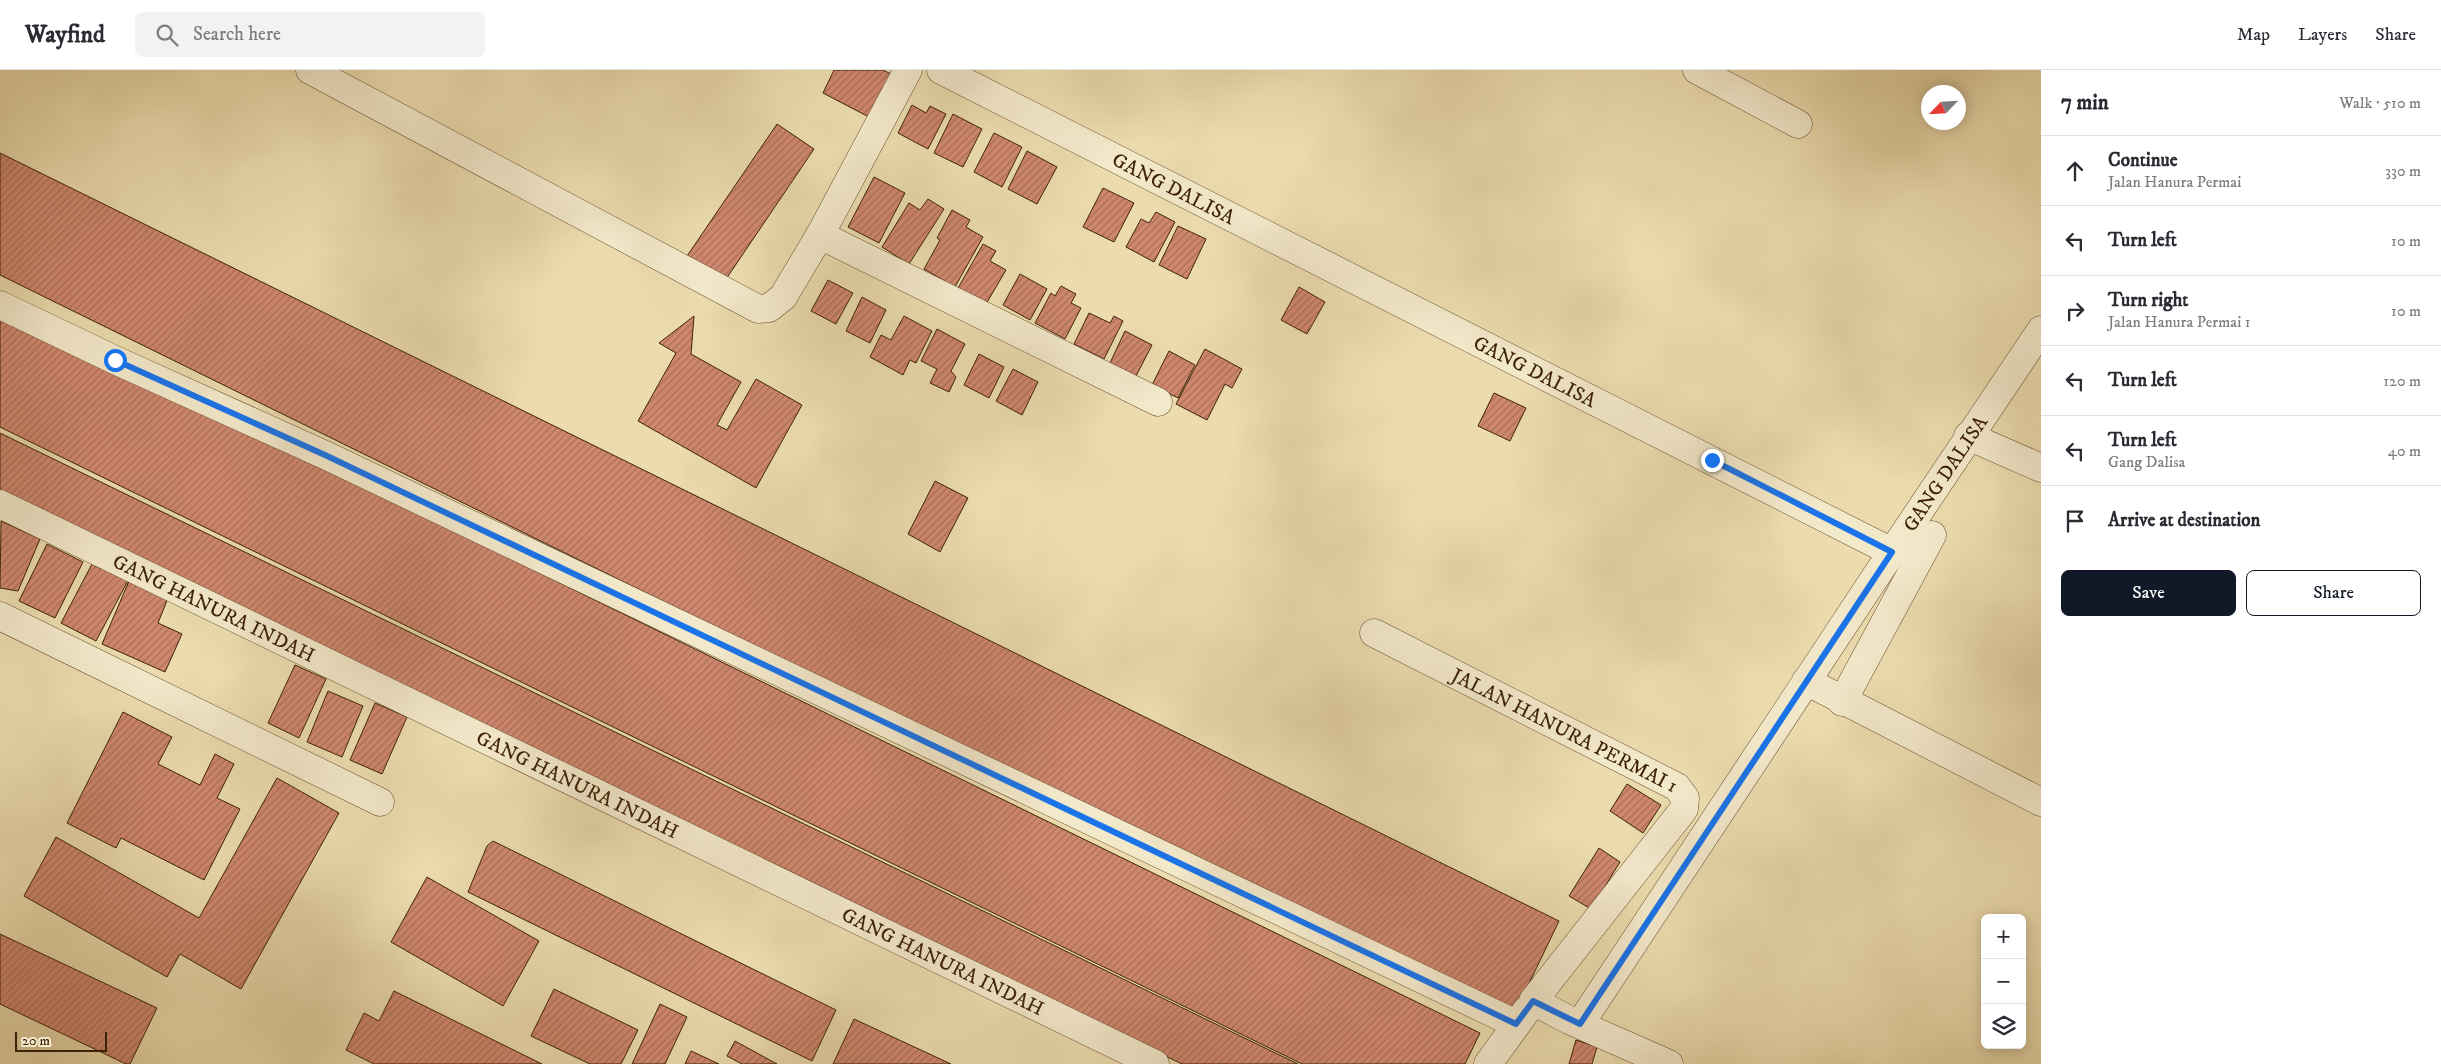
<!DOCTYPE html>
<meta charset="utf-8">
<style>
body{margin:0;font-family:"IM FELL DW Pica",serif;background:#f2f2f3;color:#2b2b33}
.controls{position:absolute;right:15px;bottom:15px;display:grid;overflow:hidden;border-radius:8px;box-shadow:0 2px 12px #0003}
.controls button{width:45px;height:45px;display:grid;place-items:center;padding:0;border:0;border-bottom:1px solid #e1e1e2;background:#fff;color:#2b2b33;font:25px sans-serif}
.compass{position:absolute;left:1921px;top:15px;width:45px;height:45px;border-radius:50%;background:#fff;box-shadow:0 2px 12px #0003;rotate:245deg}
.scale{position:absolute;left:15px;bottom:12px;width:92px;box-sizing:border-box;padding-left:5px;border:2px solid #3e2206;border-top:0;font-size:14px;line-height:18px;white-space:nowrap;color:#3e2206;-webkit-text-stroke:4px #f2e8ca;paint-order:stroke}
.stop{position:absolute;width:15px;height:15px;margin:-11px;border:4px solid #1a73e8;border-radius:50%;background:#fff}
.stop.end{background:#1a73e8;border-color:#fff;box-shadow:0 1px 5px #0008}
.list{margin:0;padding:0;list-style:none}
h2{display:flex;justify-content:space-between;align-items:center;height:65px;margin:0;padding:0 20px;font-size:21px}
h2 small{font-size:16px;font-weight:400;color:#7c7c81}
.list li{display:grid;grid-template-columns:32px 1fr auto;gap:15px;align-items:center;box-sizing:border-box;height:70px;padding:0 20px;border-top:1px solid #e1e1e2}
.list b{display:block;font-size:19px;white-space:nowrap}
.list p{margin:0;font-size:16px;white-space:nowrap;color:#7c7c81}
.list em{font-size:16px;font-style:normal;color:#7c7c81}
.actions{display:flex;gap:10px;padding:15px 20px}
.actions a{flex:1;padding:11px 0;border:1px solid #111827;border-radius:8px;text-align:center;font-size:18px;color:#111827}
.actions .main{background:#111827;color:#fff}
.icon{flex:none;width:28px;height:28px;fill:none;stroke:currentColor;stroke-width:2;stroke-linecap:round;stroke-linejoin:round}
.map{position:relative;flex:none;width:2041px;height:994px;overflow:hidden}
header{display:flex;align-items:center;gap:30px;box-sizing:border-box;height:70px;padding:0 25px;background:#fff;border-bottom:1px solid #e1e1e2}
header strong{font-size:24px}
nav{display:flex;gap:28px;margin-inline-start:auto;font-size:18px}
.search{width:350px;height:45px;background:#f2f2f3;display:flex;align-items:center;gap:12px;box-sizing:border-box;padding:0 18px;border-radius:8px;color:#7c7c81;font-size:19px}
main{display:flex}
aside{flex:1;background:#fff}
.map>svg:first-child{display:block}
.building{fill:url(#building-hatch);stroke:#3e2206}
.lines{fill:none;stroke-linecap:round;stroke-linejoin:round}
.minor-casing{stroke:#695030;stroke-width:29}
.minor{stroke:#f2e8ca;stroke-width:28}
.route{stroke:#1a73e8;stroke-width:6}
.labels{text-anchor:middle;stroke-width:4;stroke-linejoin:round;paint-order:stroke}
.street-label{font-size:20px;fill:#3e2206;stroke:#f2e8ca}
</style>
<header>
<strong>Wayfind</strong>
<div class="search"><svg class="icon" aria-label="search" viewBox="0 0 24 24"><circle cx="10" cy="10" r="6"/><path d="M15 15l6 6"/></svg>Search here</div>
<nav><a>Map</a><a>Layers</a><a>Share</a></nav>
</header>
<main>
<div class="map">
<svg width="2041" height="994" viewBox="0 0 2041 994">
<defs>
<pattern id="building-hatch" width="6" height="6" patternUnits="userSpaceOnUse" patternTransform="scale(1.25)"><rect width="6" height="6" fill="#cf876f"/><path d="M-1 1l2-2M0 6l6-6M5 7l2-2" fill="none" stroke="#a96e59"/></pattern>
</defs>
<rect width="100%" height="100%" fill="#ebdbad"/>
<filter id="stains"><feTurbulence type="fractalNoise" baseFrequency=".004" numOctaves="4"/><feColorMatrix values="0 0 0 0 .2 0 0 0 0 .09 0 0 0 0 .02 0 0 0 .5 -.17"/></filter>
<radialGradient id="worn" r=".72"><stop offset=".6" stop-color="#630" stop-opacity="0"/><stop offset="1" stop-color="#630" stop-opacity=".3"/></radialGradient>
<!-- building -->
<g class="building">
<path d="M834,0H883L891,4L869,47L823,23Z"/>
<path d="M912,35L926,43L930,36L946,44L928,79L898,63Z"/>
<path d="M953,44L982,59L963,97L934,83Z"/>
<path d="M777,54L814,79L722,215L685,189Z"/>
<path d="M994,63L1022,77L1002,117L974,102Z"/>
<path d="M1027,81L1057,97L1037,134L1008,119Z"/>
<path d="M0,83L1559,851L1512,949L0,205Z"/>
<path d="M874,107L905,123L879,173L848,157Z"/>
<path d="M1103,118L1134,133L1114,172L1083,157Z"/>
<path d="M928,129L944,139L909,194L882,177L909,133L920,140Z"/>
<path d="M952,140L970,150L966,157L983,167L955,217L924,199L940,170L937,168Z"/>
<path d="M1156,142L1175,152L1154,192L1126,177L1141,149L1149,153Z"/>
<path d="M1178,156L1206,169L1187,209L1159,195Z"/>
<path d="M983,174L996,181L990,191L1006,200L986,234L958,218Z"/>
<path d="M1020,204L1047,219L1030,250L1003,235Z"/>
<path d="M828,210L853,223L836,254L811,241Z"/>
<path d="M1061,216L1076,224L1071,233L1081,238L1065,269L1035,253L1051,223L1055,226Z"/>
<path d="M1299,217L1325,232L1307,264L1281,250Z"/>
<path d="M862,227L886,240L870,273L846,261Z"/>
<path d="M0,239L1480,963L1465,994H1302L0,357Z"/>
<path d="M1089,243L1110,253L1114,246L1123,251L1104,289L1074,274Z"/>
<path d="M694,246L691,284L741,312L717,355L727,360L756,309L802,335L756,418L638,351L676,283L659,273Z"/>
<path d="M904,246L932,261L916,293L910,290L903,305L870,287L881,265L891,270Z"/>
<path d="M937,259L965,274L951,301L956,307L949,322L930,313L937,299L921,291Z"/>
<path d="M1125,261L1152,275L1136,306L1110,293Z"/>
<path d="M1205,279L1242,299L1232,318L1225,314L1207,350L1176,334Z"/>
<path d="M1169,281L1195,295L1178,328L1152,315Z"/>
<path d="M979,284L1004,297L989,328L964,315Z"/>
<path d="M1013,299L1038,312L1022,345L996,331Z"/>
<path d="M1494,323L1526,338L1510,371L1478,356Z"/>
<path d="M0,363L1298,994H1182L0,420Z"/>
<path d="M935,411L968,428L940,482L908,464Z"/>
<path d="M1,451L40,469L18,521L0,518Z"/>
<path d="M47,474L83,492L55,548L19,531Z"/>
<path d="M105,492L131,505L96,571L61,553L92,494L101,499Z"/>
<path d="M129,511L168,528L158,553L182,564L165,602L102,574Z"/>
<path d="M295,595L326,609L299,668L268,653Z"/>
<path d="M328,621L363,636L342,687L307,672Z"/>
<path d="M375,633L407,647L382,704L350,690Z"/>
<path d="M123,642L172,667L158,694L200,715L215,684L234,694L217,728L240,739L204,810L121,768L116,778L67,753Z"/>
<path d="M277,708L339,743L241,919L180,884L167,907L24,826L56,767L199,848Z"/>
<path d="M1627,714L1661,735L1643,763L1610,741Z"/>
<path d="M493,771L836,940L812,991L468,822L487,776Z"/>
<path d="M1599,778L1620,792L1591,839L1569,826Z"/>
<path d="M427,807L539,871L503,936L391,872Z"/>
<path d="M0,864L157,938L130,994H126L0,934Z"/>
<path d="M554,919L638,960L621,994H590L531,966Z"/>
<path d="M394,921L542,994H374L346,980L364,943L379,951Z"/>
<path d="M660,934L687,947L665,994H632Z"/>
<path d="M854,949L951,994H833Z"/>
<path d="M1576,970L1597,977L1592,994H1569Z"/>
<path d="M735,971L777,994H742L727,986Z"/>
<path d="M691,981L719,994H685Z"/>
</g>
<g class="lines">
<!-- minor casing -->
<g class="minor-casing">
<g id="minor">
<path d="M310,0L758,239L769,238L783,227L820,165L908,0"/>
<path id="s1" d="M941,0L1892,482L2041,260"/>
<path d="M1697,0L1798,54"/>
<path d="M820,165L1158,332"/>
<path d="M0,235L115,290L325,385L1516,954"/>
<path d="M1968,366L2041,398"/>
<path id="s2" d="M0,434L1155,994"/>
<path d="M0,546L380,732"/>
<path id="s3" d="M1374,563L1677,717L1685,728L1684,739L1533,931L1569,950L1669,994"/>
<path d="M1806,611L2041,732"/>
<path d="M1842,632L1932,465"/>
<path d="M1580,954L1892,482"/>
<path d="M1488,994L1527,940"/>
</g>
</g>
<!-- minor -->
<use href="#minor" class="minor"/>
</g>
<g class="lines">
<!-- route -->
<path class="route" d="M115,290L325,385L1516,954L1533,931L1580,954L1892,482L1712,390"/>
</g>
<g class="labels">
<!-- street labels -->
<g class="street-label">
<text dy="7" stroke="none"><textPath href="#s1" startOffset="261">GANG DALISA</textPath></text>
<text dy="7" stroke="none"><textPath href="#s1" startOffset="666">GANG DALISA</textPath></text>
<text dy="7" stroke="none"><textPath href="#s1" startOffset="1161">GANG DALISA</textPath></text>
<text dy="7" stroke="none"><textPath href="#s2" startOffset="238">GANG HANURA INDAH</textPath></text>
<text dy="7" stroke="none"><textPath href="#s3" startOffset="214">JALAN HANURA PERMAI 1</textPath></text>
<text dy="7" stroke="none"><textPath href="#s2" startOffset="642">GANG HANURA INDAH</textPath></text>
<text dy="7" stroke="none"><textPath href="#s2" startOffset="1048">GANG HANURA INDAH</textPath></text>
</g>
</g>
<rect width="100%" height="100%" filter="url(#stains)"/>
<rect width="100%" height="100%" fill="url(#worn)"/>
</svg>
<div class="controls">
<button>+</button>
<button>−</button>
<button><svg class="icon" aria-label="layers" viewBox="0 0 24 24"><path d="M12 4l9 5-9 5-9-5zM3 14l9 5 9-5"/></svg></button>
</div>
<svg class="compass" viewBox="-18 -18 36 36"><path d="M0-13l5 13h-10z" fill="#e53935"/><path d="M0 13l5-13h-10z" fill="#7c7c81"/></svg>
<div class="scale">20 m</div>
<div class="stop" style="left:115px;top:290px"></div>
<div class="stop end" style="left:1712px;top:390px"></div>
</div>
<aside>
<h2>7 min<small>Walk · 510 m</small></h2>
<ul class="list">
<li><svg class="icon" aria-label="ahead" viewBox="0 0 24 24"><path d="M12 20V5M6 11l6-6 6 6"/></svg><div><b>Continue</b><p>Jalan Hanura Permai</p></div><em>330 m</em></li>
<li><svg class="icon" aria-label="left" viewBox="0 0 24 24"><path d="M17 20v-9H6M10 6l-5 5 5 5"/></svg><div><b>Turn left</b></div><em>10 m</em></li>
<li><svg class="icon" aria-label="right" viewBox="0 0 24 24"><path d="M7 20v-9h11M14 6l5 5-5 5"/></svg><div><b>Turn right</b><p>Jalan Hanura Permai 1</p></div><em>10 m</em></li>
<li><svg class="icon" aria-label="left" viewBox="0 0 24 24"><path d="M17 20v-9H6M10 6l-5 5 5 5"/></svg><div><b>Turn left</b></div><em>120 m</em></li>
<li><svg class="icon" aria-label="left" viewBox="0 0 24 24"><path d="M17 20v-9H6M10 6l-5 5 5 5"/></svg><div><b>Turn left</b><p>Gang Dalisa</p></div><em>40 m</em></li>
<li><svg class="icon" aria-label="arrive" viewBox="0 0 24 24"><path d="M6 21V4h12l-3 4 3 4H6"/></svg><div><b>Arrive at destination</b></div></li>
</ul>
<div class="actions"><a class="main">Save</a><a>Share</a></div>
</aside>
</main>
